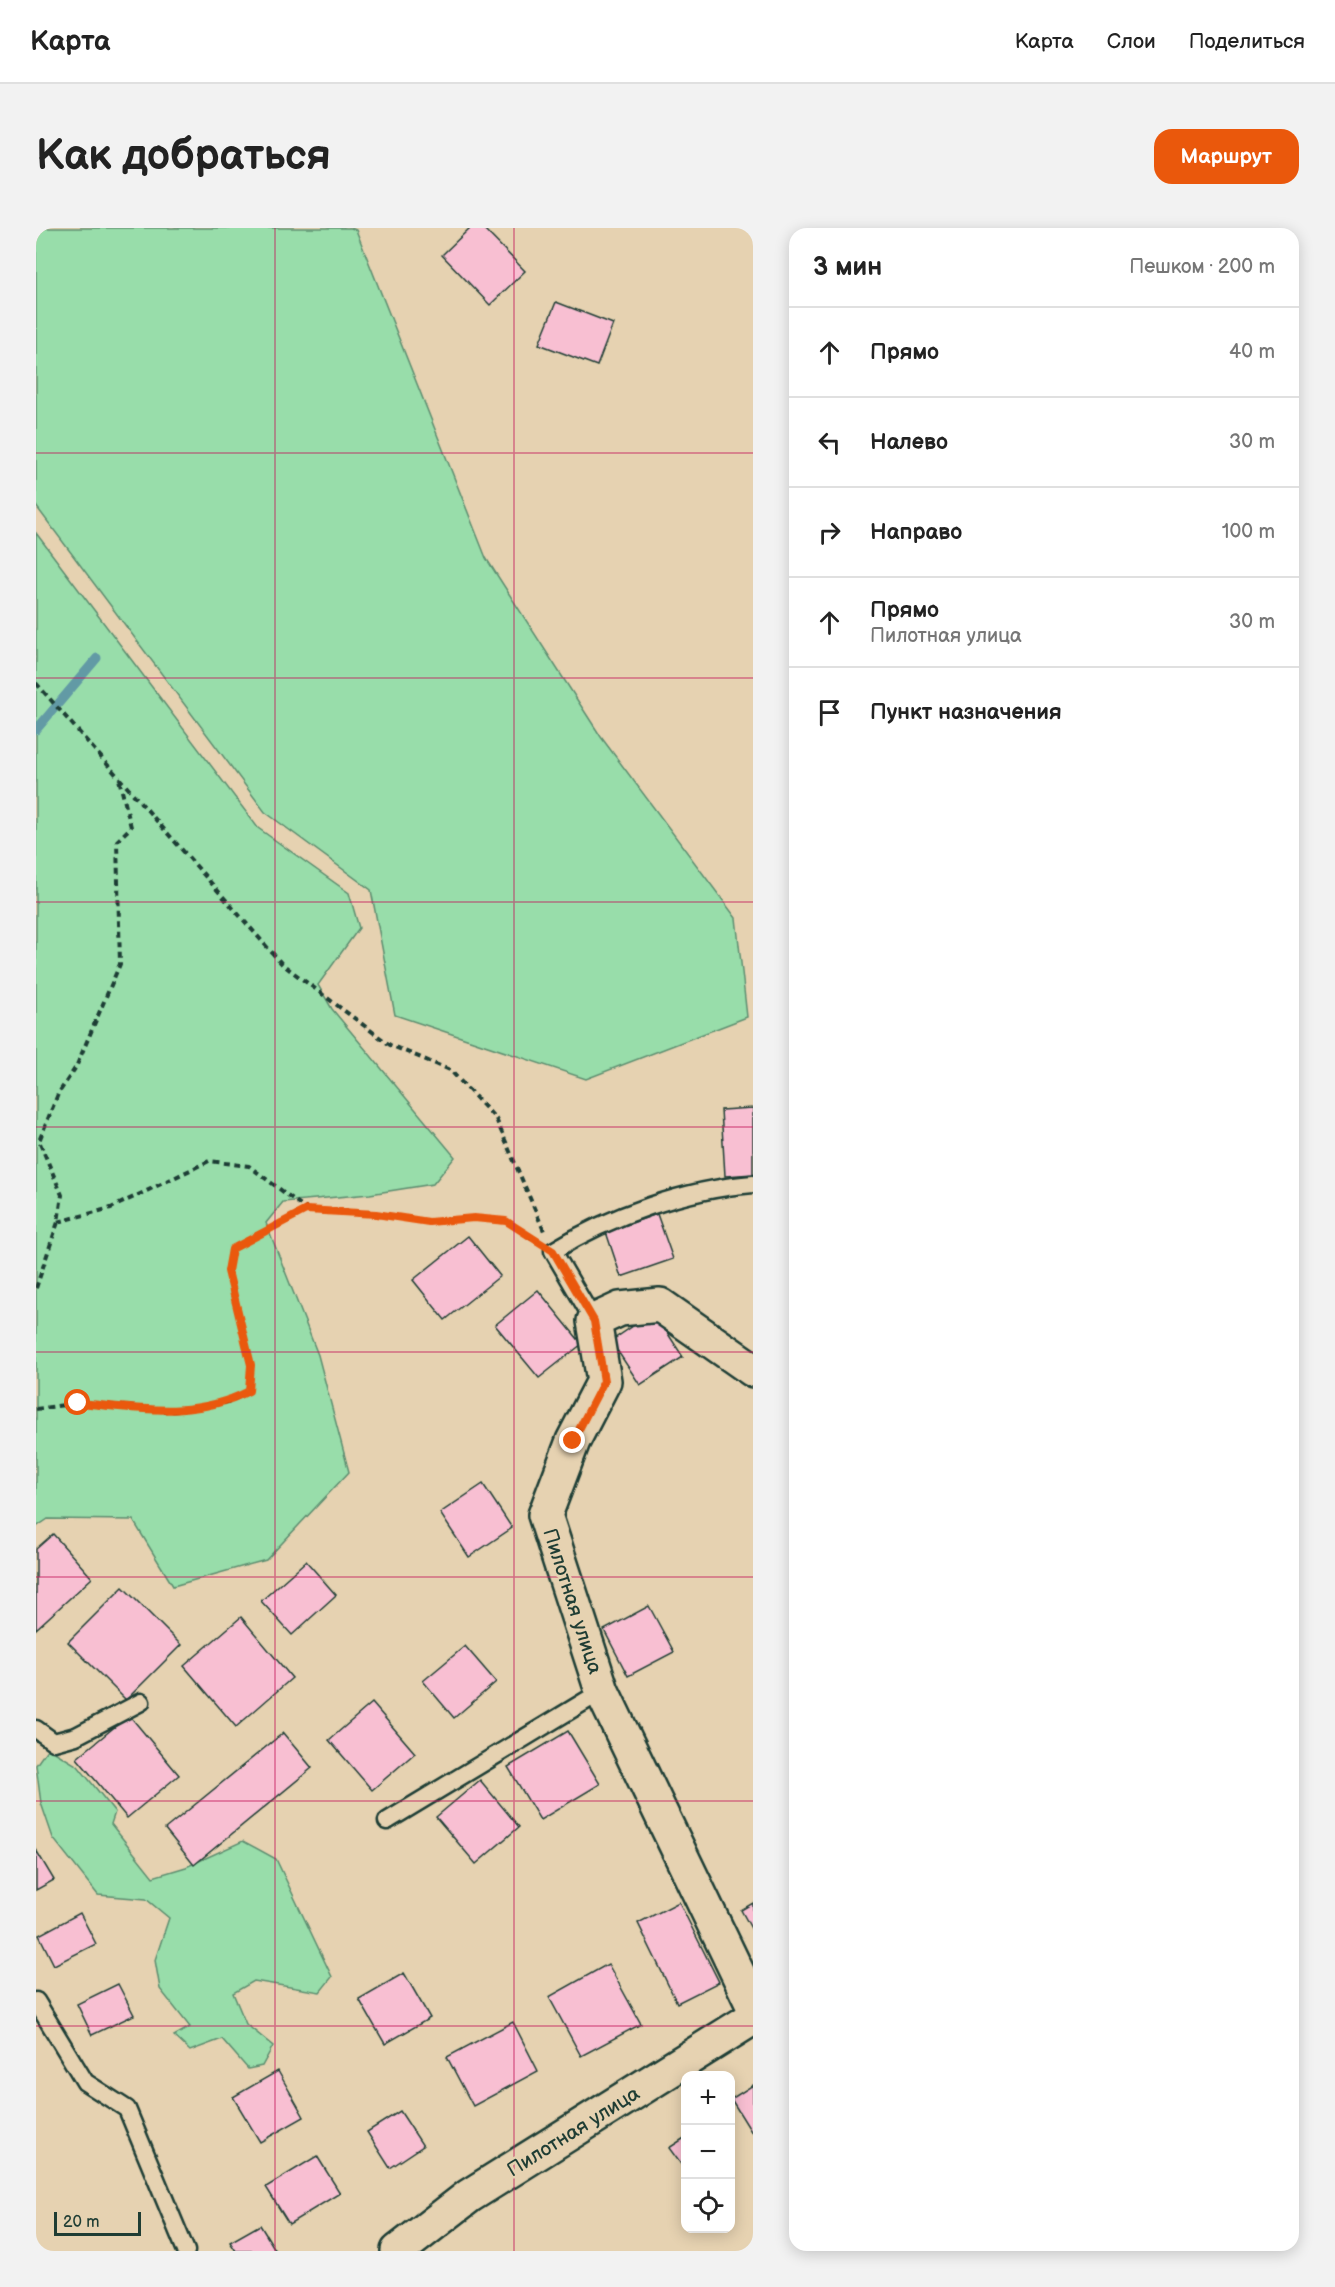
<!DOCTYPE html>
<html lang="ru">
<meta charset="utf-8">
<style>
body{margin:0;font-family:"Balsamiq Sans",sans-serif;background:#f2f2f2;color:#222}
.controls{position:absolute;right:18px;bottom:18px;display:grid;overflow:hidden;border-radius:12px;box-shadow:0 3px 15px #0003}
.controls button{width:54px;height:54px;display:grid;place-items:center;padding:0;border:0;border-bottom:2px solid #e0e0e0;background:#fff;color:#222;font:30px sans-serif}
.scale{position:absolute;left:18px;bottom:15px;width:87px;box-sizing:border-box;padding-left:6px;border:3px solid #1f3d34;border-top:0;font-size:16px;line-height:21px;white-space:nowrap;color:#1f3d34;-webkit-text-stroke:4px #e6d2b1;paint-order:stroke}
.stop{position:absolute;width:18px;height:18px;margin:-14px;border:4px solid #ea580c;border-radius:50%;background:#fff}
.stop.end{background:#ea580c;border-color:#fff;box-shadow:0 2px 6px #0008}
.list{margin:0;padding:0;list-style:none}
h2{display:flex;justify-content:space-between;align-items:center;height:78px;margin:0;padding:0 24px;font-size:26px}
h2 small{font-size:20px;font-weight:400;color:#767676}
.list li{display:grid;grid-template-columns:39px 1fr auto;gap:18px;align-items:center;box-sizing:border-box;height:90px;padding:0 24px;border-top:2px solid #e0e0e0}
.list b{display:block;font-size:22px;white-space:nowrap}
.list p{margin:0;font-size:20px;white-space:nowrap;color:#767676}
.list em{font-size:20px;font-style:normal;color:#767676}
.icon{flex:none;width:33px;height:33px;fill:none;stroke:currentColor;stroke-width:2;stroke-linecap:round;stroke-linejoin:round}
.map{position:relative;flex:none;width:717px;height:2023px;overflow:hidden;border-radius:18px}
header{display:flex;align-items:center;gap:36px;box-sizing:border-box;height:84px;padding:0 30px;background:#fff;border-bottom:2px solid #e0e0e0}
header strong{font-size:28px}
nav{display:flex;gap:33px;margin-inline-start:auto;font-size:21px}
.intro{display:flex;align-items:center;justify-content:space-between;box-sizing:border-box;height:144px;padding:0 36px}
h1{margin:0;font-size:42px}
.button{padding:15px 27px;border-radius:18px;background:#ea580c;color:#fff;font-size:21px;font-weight:700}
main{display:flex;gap:36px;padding:0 36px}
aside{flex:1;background:#fff;border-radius:18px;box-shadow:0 3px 15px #0003}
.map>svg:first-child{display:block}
.green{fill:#98ddaa;stroke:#5c8d6f;stroke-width:1.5}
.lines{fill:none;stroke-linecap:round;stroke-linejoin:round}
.stream{stroke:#629aa5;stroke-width:9}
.building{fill:#f8bfd2;stroke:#1f3d34;stroke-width:1.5}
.lane-casing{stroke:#1f3d34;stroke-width:21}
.street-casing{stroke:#1f3d34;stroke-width:38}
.path{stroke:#1f3d34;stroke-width:4;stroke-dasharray:6 4.5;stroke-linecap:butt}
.lane{stroke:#e6d2b1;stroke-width:16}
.street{stroke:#e6d2b1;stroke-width:33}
.route{stroke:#ea580c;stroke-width:8}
.grid{fill:none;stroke:#c2185b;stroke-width:1.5;stroke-opacity:0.55}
.labels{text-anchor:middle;stroke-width:5;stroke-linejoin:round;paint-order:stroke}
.street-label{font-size:20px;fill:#1f3d34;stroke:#e6d2b1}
</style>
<header>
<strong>Карта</strong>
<nav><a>Карта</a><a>Слои</a><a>Поделиться</a></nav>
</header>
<div class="intro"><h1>Как добраться</h1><a class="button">Маршрут</a></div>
<main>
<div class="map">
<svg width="717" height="2023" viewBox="0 0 717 2023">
<rect width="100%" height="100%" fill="#e6d2b1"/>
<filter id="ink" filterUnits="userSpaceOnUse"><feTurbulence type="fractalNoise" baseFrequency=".0167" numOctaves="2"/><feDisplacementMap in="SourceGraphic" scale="12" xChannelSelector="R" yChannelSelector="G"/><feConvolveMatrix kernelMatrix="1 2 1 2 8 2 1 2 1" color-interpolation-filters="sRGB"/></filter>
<g filter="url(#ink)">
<!-- green -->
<g class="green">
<path d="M0,0H315L320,2L450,330L565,509L700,690L711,789L550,851L359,787L335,662L229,584L0,278Z"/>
<path d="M0,305L222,600L313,665L323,700L282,757L296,781L419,929L397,956L334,966L247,974L230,995L282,1127L313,1244L230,1332L137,1358L97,1292L12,1291L0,1299Z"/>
<path d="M12,1520L42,1538L79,1584L75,1596L117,1649L150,1639L207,1613L240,1631L296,1749L284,1764L218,1753L197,1765L210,1796L237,1818L226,1838L212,1841L186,1811L154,1823L138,1808L154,1799L124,1761L119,1732L133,1690L110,1671L62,1667L17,1610L5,1575L0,1537Z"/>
</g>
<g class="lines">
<!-- stream -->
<path class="stream" d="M0,502L61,430"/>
</g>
<!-- building -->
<g class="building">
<path d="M434,0H447L489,43L454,77L406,27Z"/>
<path d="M520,74L577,96L561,138L503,116Z"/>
<path d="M717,880V946L689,948L685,882Z"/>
<path d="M621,986L637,1031L585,1049L570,1004Z"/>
<path d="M432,1008L464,1048L409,1092L377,1052Z"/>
<path d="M502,1062L546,1116L503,1150L459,1097Z"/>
<path d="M618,1084L647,1129L604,1157L575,1113Z"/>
<path d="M447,1256L476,1300L433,1329L404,1285Z"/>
<path d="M17,1306L56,1350L0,1401V1321Z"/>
<path d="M270,1333L300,1367L256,1407L225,1373Z"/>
<path d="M87,1359L145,1417L90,1472L32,1414Z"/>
<path d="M613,1378L638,1424L592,1448L568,1402Z"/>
<path d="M205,1389L256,1450L200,1499L148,1438Z"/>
<path d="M429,1418L460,1454L418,1490L387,1453Z"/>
<path d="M336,1475L379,1525L336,1562L293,1512Z"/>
<path d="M93,1487L143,1547L91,1590L41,1530Z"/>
<path d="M532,1503L564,1556L504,1592L472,1539Z"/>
<path d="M247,1505L276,1540L158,1637L129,1601Z"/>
<path d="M444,1552L483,1599L440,1636L400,1589Z"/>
<path d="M0,1622L18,1652L0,1662Z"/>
<path d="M643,1674L683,1754L641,1775L602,1695Z"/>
<path d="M717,1675V1704L705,1682Z"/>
<path d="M44,1685L60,1716L18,1737L3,1707Z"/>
<path d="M572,1736L605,1796L545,1828L513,1769Z"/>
<path d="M368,1745L394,1790L349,1816L323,1771Z"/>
<path d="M82,1756L98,1787L56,1807L41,1776Z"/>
<path d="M477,1794L502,1843L437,1878L411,1829Z"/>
<path d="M242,1843L268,1889L224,1914L197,1869Z"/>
<path d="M717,1857V1905H716L695,1871Z"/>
<path d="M364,1883L387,1918L354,1940L331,1904Z"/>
<path d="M650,1909V1943L633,1920Z"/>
<path d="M281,1928L304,1965L253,1996L230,1959Z"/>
<path d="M224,1997L240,2023H200L194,2014Z"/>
</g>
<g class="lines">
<!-- lane casing -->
<g class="lane-casing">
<g id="lane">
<path d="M558,1093L517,1023C573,988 651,961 717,956"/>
<path d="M0,1501L18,1514L40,1508L105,1474"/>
<path d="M351,1593L566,1463"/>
<path d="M0,1773L49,1854L91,1881L150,2023"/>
</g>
</g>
<!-- street casing -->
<g class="street-casing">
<g id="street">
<path d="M717,1142L624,1077L584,1081L558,1093L568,1153L537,1213L509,1287L566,1463L717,1777"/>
<path d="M362,2023L433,1968L717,1790"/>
</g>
</g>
<!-- path -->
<g class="path">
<path d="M0,455L246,736L354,817L414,842L460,891L508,1003"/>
<path d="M22,994L75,980L173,933L213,938L270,981"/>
<path d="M0,1060L22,994L26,967L3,913L22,866L40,839L84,736L81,613L95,599L83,551"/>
<path d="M0,1181L42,1175L138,1183L191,1174L213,1163L215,1137L192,1043L196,1021L270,982L340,986L393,994L438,990L470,993L498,1011"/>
</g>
<!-- lane -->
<use href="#lane" class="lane"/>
<!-- street -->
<use href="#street" class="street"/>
</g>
</g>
<g class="lines" filter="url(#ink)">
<!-- route -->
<path class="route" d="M42,1175C103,1180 156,1192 213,1163L215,1137L192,1043L196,1021L270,982L340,986L393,994L438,990L470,993L517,1023L558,1093L568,1153L537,1213"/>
</g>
<!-- grid -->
<path class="grid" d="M239,0V2023M478,0V2023M0,225H717M0,450H717M0,674H717M0,899H717M0,1124H717M0,1349H717M0,1573H717M0,1798H717"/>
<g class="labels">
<!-- street labels -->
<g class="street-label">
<text transform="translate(537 1373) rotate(72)" y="7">Пилотная улица</text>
<text transform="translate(537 1903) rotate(-32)" y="7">Пилотная улица</text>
</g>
</g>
</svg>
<div class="controls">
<button>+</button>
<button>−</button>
<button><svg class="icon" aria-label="locate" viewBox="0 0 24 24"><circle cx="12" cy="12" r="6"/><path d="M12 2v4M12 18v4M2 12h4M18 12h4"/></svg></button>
</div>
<div class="scale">20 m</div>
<div class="stop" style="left:42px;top:1175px"></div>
<div class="stop end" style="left:537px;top:1213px"></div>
</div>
<aside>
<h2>3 мин<small>Пешком · 200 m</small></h2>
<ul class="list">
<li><svg class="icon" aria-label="ahead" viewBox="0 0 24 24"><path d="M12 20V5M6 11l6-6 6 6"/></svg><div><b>Прямо</b></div><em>40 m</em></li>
<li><svg class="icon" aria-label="left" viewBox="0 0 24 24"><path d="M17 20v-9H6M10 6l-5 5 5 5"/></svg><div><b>Налево</b></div><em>30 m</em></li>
<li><svg class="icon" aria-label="right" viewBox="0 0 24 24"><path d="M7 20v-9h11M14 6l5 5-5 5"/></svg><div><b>Направо</b></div><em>100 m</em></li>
<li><svg class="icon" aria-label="ahead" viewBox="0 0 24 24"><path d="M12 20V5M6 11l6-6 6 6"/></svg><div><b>Прямо</b><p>Пилотная улица</p></div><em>30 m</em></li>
<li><svg class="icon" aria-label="arrive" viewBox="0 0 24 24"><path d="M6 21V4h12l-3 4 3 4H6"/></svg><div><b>Пункт назначения</b></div></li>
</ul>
</aside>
</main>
